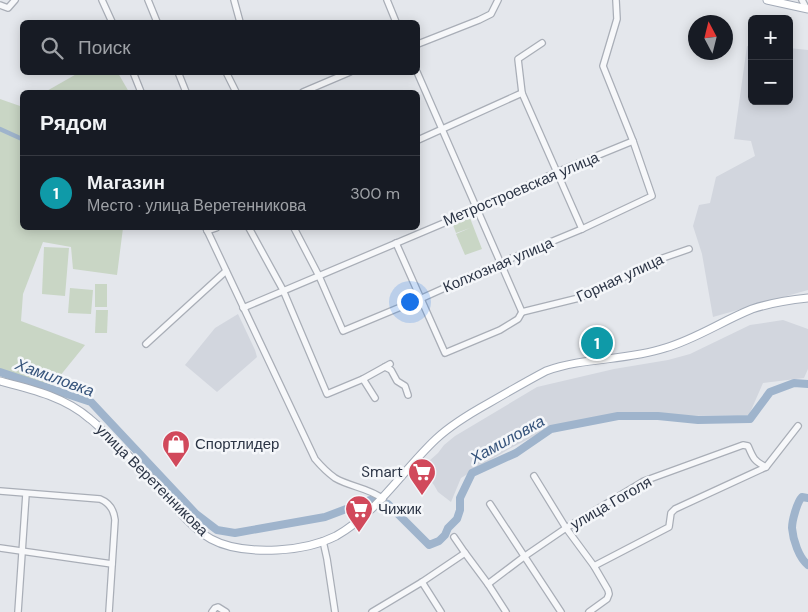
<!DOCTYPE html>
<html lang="ru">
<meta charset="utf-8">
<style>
body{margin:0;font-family:"DM Sans",sans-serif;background:#242831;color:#f1f3f6}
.controls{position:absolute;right:15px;top:15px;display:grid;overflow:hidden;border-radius:8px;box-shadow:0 2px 12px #0003}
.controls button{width:45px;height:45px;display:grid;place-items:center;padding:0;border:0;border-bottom:1px solid #363941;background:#171b24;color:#f1f3f6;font:25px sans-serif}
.compass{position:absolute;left:688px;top:15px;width:45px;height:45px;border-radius:50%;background:#171b24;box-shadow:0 2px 12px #0003;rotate:353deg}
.you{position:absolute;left:409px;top:301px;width:18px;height:18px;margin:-12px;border:4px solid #fff;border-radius:50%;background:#1a73e8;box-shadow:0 0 0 8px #1a73e833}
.badge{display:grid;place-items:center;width:32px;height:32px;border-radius:50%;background:#db2777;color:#fff;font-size:16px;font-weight:700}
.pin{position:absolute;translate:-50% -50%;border:2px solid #fff;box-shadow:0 1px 5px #0006}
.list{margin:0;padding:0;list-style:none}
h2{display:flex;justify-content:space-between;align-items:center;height:65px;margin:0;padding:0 20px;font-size:21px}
h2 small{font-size:16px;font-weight:400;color:#9ea1a6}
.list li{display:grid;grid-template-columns:32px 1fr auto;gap:15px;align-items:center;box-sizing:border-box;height:75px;padding:0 20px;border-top:1px solid #363941}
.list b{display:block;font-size:19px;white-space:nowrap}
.list p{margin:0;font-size:16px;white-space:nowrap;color:#9ea1a6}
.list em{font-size:16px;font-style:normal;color:#9ea1a6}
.icon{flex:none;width:28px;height:28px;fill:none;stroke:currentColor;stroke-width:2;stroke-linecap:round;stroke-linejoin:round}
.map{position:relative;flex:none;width:808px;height:612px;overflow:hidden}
.search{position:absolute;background:#171b24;box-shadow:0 2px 12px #0003;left:20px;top:20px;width:400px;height:55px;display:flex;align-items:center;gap:12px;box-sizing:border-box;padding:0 18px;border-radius:8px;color:#9ea1a6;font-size:19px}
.panel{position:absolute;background:#171b24;box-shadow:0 2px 12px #0003;left:20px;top:90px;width:400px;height:140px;border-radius:8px}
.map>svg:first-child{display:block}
.built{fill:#d2d6de}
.green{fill:#c9d6c5}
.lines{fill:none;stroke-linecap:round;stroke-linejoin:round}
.canal{stroke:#9fb4cc;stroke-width:4.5}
.river{stroke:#9fb4cc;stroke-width:8}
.minor-casing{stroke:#a9aeb7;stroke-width:8}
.major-casing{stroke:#a3abb8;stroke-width:9}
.minor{stroke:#f7f8fa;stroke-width:5.5}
.major{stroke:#fff;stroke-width:7}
.labels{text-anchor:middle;stroke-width:5;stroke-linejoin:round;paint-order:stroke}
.street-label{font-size:15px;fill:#2b3445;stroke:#f4f6f9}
.poi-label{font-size:15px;fill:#2b3445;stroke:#f4f6f9;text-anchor:start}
.water-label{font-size:16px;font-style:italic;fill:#34527a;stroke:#f4f6f9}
</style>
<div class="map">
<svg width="808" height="612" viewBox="0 0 808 612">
<rect width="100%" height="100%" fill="#e4e7ec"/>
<!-- built -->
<g class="built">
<path d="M747,46L752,47V101H789V48L808,50V290L713,317L702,254L693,226L699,205L710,203L716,177L755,156L751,141L734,139Z"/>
<path d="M238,314L255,350L257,357L217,392L185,365L215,328Z"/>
<path d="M783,320L808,329V369L804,378L763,383L749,415L684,416L672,415H609L550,428L509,449L461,478L451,502L438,492L434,485L420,469L438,453L444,445L455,436L537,387L614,369L668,360L690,354L750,325Z"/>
</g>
<!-- green -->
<g class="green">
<path d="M80,72L118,73L129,92H45Z"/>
<path d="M0,99L20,106L22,105V228H123L117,275L73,269L71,247L43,242L23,294L21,321L85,345L51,387L0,371Z"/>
<path d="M470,218L482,249L465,255L456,234L470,228L456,233L453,225Z"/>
<path d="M44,247L69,248L65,296L42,294Z"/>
<rect x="95" y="284" width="12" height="23"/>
<path d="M70,288L93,290L91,314L68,313Z"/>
<path d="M96,310H108L107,333H95Z"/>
</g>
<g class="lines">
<!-- canal -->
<path class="canal" d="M0,129L22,139"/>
<!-- river -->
<g class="river">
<path d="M0,372L91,402L196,514L217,530L235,533L325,517L370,500L375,501"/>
<path d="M808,498L802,497C797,502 792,521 792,528C793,540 799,558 808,565"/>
<path d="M384,503L388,504L429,545L439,541L445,535L448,528L457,519L460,510V498L472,473L516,453L551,429L618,416H658L698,420L750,419L770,392L794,383L808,384"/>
</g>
<!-- minor casing -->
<g class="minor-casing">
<g id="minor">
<path d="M102,0L112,22"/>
<path d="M148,0L157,22"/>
<path d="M234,0L240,22"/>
<path d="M387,0L396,22"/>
<path d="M802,0L806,8"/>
<path d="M0,5L8,8L15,0"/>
<path d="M542,43L518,59L522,93L582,229"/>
<path d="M418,44L479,20L491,14L498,0"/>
<path d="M133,72L141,92"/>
<path d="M178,72L186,92"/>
<path d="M226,72L236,92"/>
<path d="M417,72L522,312"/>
<path d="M303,92L350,72"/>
<path d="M418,140L522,93"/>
<path d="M206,228L315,459C321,466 328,473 335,478C350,487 370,488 383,499"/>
<path d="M249,228L283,290L327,394L363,379L390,364"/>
<path d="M294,228L319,276L343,331L420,299L500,263L582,229L652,196L633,141L603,66L617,19L616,0"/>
<path d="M207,231L216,228"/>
<path d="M396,243L445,353L500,330L518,319L522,312"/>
<path d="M243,308L477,209L557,172L633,141"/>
<path d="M522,312L579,298L606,287L639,269L660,259L689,249"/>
<path d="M146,344L226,271"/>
<path d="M385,367L391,370L397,381L405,386L408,395"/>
<path d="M363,379L375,398"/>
<path d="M534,476L566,528L594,566L608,590L609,594L607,599L589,612"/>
<path d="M0,491L100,499C110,503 114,510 115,520L109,612"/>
<path d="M490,504L561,612"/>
<path d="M454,537L465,553L488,584L506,612"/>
<path d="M323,541L327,559L335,612"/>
<path d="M0,548L112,564"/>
<path d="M594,566L669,527L671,513L675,509L766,467L798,426"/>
<path d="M422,582L441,612"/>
<path d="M488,584L525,556L566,528L644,481L743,445L748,446C753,458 754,461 766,467"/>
<path d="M18,612L26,494"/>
<path d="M212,612L215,608L218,607L226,612"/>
<path d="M372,612L422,582L465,553"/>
</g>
</g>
<!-- major casing -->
<g class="major-casing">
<g id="major">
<path d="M767,0L808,9"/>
<path d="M0,381C31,389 65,397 90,419C98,425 105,433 112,440C128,455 145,471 160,488C175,506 190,527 211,539C231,550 255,551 277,550C297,549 318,545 336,536C378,512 402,471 436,439C452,424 471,413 489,403C508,392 527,381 546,371C584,357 626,361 665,348C696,339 722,321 752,309C770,303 789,300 808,298"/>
</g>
</g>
<!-- minor -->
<use href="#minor" class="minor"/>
<!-- major -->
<use href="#major" class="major"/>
</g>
<!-- icons -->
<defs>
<g id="shop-pin" transform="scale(1.4375)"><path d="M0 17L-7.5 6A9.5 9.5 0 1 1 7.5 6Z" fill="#d1495b" stroke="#f4f6f9"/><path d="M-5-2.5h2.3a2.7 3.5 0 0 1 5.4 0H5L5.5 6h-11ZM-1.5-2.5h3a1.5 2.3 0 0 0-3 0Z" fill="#fff"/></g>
<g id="supermarket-pin" transform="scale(1.4375)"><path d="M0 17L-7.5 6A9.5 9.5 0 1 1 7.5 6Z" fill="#d1495b" stroke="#f4f6f9"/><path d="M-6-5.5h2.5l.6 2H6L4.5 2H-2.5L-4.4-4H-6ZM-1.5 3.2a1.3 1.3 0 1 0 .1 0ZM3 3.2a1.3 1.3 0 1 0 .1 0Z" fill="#fff"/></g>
</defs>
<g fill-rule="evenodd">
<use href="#shop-pin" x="176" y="444"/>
<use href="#supermarket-pin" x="422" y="472"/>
<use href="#supermarket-pin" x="359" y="509"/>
</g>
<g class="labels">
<!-- street labels -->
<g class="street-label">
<text transform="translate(521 189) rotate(-23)" y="5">Метростроевская улица</text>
<text transform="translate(498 265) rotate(-23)" y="5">Колхозная улица</text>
<text transform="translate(620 278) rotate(-25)" y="5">Горная улица</text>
<text transform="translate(152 480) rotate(45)" y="5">улица Веретенникова</text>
<text transform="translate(611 503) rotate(-30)" y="5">улица Гоголя</text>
</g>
<!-- poi labels -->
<g class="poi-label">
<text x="195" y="449">Спортлидер</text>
<text x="403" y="477" text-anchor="end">Smart</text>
<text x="378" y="514">Чижик</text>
</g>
<!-- water labels -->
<g class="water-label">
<text transform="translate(55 377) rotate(20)" y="6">Хамиловка</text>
<text transform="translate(507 439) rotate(-29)" y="6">Хамиловка</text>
</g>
</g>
</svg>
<div class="controls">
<button>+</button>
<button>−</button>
</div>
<svg class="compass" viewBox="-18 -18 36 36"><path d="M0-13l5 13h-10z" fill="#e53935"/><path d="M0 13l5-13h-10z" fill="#9ea1a6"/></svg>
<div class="you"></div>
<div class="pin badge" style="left:597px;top:343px;background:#0f9aa8">1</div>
<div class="search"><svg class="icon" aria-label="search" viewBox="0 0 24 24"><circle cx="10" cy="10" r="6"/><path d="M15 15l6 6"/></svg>Поиск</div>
<section class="panel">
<h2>Рядом<small></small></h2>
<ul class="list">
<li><span class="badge" style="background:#0f9aa8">1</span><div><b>Магазин</b><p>Место · улица Веретенникова</p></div><em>300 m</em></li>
</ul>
</section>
</div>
